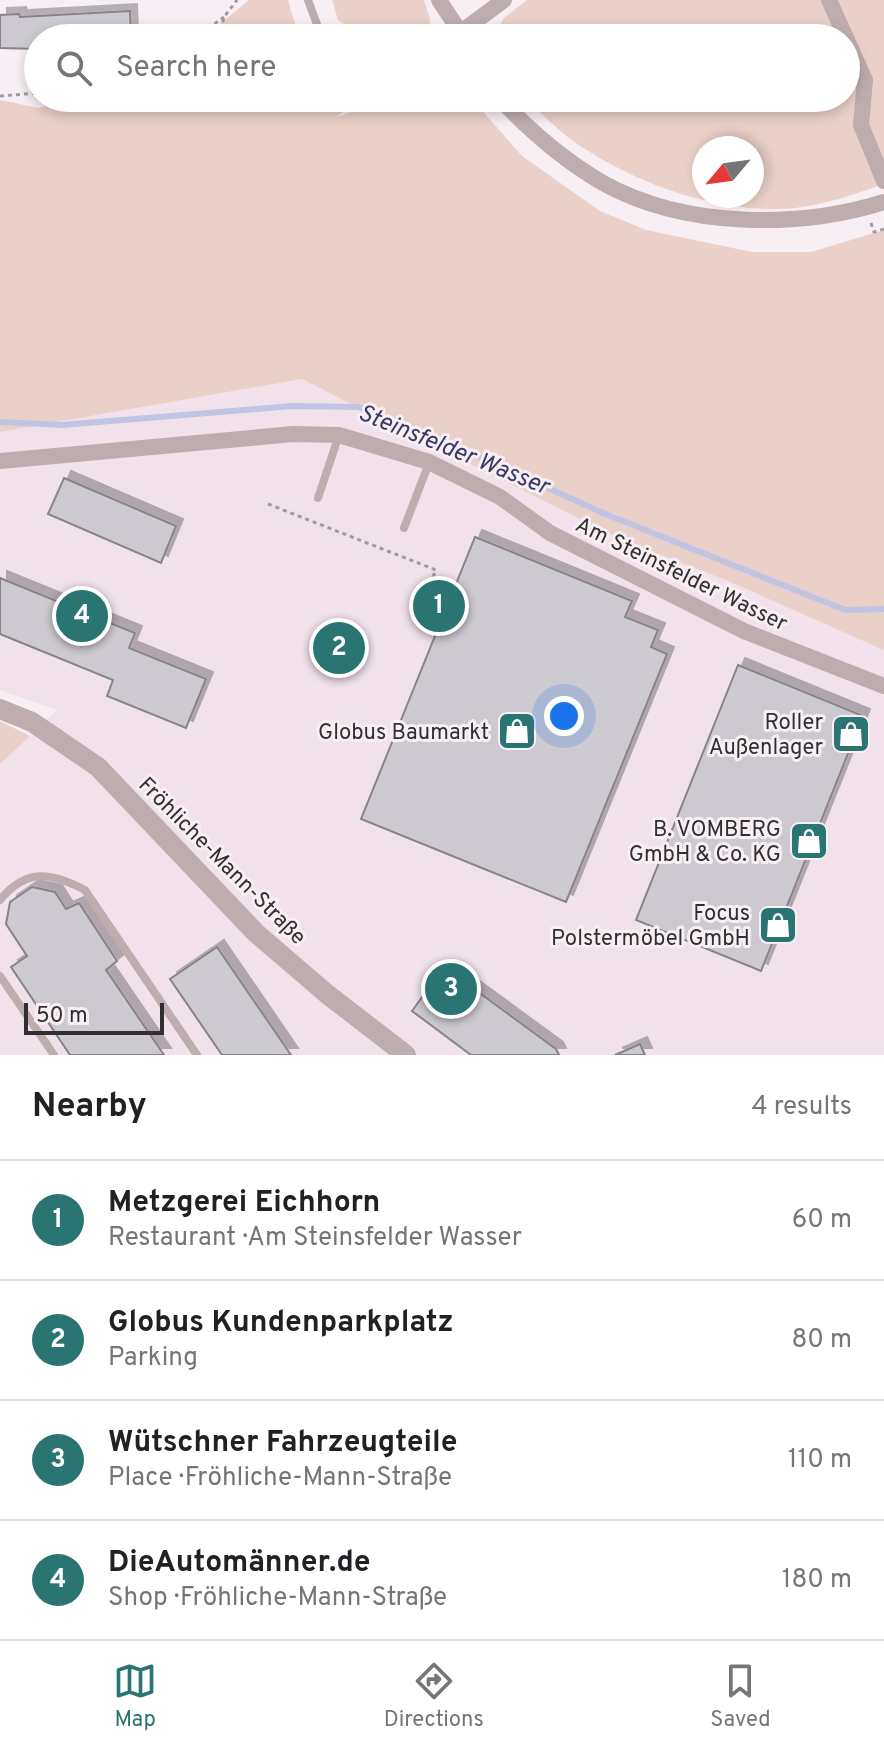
<!DOCTYPE html>
<meta charset="utf-8">
<style>
body{margin:0;font-family:Overpass,sans-serif;background:#f2f2f2;color:#202124}
.compass{position:absolute;left:692px;top:136px;width:72px;height:72px;border-radius:50%;background:#fff;box-shadow:0 4px 12px #0003;rotate:241deg}
.scale{position:absolute;left:24px;bottom:20px;width:140px;box-sizing:border-box;padding-left:8px;border:4px solid #322f31;border-top:0;font-size:22px;line-height:28px;white-space:nowrap;color:#322f31;-webkit-text-stroke:6px #f7eff4;paint-order:stroke}
.you{position:absolute;left:564px;top:716px;width:28px;height:28px;margin:-20px;border:6px solid #fff;border-radius:50%;background:#1a73e8;box-shadow:0 0 0 12px #1a73e833}
.badge{display:grid;place-items:center;width:52px;height:52px;border-radius:50%;background:#2a7472;color:#fff;font-size:26px;font-weight:700}
.pin{position:absolute;translate:-50% -50%;border:4px solid #fff;box-shadow:0 2px 8px #0006}
.list{margin:0;padding:0;list-style:none}
h2{display:flex;justify-content:space-between;align-items:center;height:104px;margin:0;padding:0 32px;font-size:34px}
h2 small{font-size:26px;font-weight:400;color:#757577}
.list li{display:grid;grid-template-columns:52px 1fr auto;gap:24px;align-items:center;box-sizing:border-box;height:120px;padding:0 32px;border-top:2px solid #e0e0e0}
.list b{display:block;font-size:30px;white-space:nowrap}
.list p{margin:0;font-size:26px;white-space:nowrap;color:#757577}
.list em{font-size:26px;font-style:normal;color:#757577}
.icon{flex:none;width:44px;height:44px;fill:none;stroke:currentColor;stroke-width:2;stroke-linecap:round;stroke-linejoin:round}
.map{position:relative;flex:none;width:884px;height:1055px;overflow:hidden}
.search{position:absolute;background:#fff;box-shadow:0 4px 12px #0003;left:24px;right:24px;top:24px;height:88px;display:flex;align-items:center;gap:20px;box-sizing:border-box;padding:0 28px;border-radius:44px;color:#757577;font-size:30px}
.sheet{height:584px;background:#fff}
nav{display:flex;justify-content:space-around;align-items:center;box-sizing:border-box;height:112px;border-top:2px solid #e0e0e0;background:#fff;font-size:22px;color:#757577}
nav a{display:grid;justify-items:center;gap:4px}
nav .on{color:#2a7472}
.map>svg:first-child{display:block}
.built{fill:#f0e1ea}
.green{fill:#e9d0c8;fill-rule:evenodd}
.lines{fill:none;stroke-linecap:round;stroke-linejoin:round}
.stream{stroke:#c2c4e4;stroke-width:6}
.building{fill:#cdc9d0;stroke:#87838a;stroke-width:2;filter:url(#shadow)}
.path{stroke:#a09a9e;stroke-width:3;stroke-dasharray:4 4;stroke-linecap:butt}
.service{stroke:#beadaf;stroke-width:8}
.minor{stroke:#beadaf;stroke-width:16}
.tertiary{stroke:#beadaf;stroke-width:20}
.labels{text-anchor:middle;stroke-width:6;stroke-linejoin:round;paint-order:stroke}
.street-label{font-size:22px;fill:#322f31;stroke:#f7eff4}
.poi-label{font-size:22px;fill:#322f31;stroke:#f7eff4;text-anchor:end}
.water-label{font-size:24px;font-style:italic;fill:#383964;stroke:#f7eff4}
</style>
<div class="map">
<svg width="884" height="1055" viewBox="0 0 884 1055">
<defs>
<filter id="shadow"><feDropShadow dx="7" dy="-7" stdDeviation="0" flood-color="#0004"/></filter>
</defs>
<rect width="100%" height="100%" fill="#f7eff4"/>
<!-- built -->
<path class="built" d="M302,379L884,594V1055H0V764L57,710L0,690V432Z"/>
<!-- green -->
<g class="green">
<path d="M249,0H288L299,38H203Z"/>
<path d="M332,0H424L430,19L428,38H365L338,20Z"/>
<path d="M527,0H884V184C850,196 813,209 777,209C710,210 640,184 585,149C563,136 544,115 524,98H846V38H492L505,17ZM704,148H752V196H704Z"/>
<path d="M73,98H130L144,105L148,98H359L337,117L390,98H471L522,156L600,211L646,230L752,252H811L884,230V650L726,580L620,539L302,379L0,432V100L39,108Z"/>
<path d="M0,721L30,736L0,764Z"/>
</g>
<g class="lines">
<!-- stream -->
<path class="stream" d="M0,422L62,425L292,406L359,407L480,457L603,513L845,610L884,609"/>
</g>
<!-- building -->
<g class="building">
<path d="M130,11L131,38H38V49L0,48V15L19,14L20,17Z"/>
<path d="M64,478L176,526L161,563L48,514Z"/>
<path d="M475,537L632,601L625,617L658,630L651,647L667,654L566,902L361,819Z"/>
<path d="M0,578L135,633L129,648L206,679L186,728L107,696L113,680L0,634Z"/>
<path d="M738,665L863,716L761,971L636,920Z"/>
<path d="M32,887L55,892L66,909L79,903L117,961L106,970L164,1055H70L11,967L27,956L6,924L10,902Z"/>
<path d="M217,947L291,1055H222L170,979Z"/>
<path d="M444,967L556,1049L559,1055H471L412,1011Z"/>
<path d="M640,1044L645,1055H615Z"/>
</g>
<g class="lines">
<!-- path -->
<g class="path">
<path d="M195,38L224,17"/>
<path d="M219,38L224,17L237,0"/>
<path d="M0,96L38,93"/>
<path d="M251,98L265,110"/>
<path d="M871,223L874,232L884,229"/>
<path d="M268,504L436,570L423,600"/>
</g>
<!-- service -->
<g class="service">
<path d="M308,0L322,38"/>
<path d="M318,498L339,435"/>
<path d="M404,528L429,463"/>
<path d="M0,900C26,868 51,872 85,890L197,1055"/>
<path d="M0,976L54,1055"/>
</g>
<!-- minor -->
<g class="minor">
<path d="M439,0L464,38"/>
<path d="M829,0L865,80L861,125L884,181"/>
<path d="M461,32L504,0"/>
<path d="M499,98C530,131 563,160 603,183C684,228 798,229 884,202"/>
<path d="M0,461L293,434L339,435L429,462L500,497L550,533L744,631L884,686"/>
</g>
<!-- tertiary -->
<path class="tertiary" d="M0,709L32,722L98,767L256,933L327,994L406,1055"/>
</g>
<!-- icons -->
<defs>
<g id="shop-square" transform="scale(2)"><rect x="-9" y="-9" width="18" height="18" rx="4" fill="#2a7472" stroke="#f7eff4"/><path d="M-5-2.5h2.3a2.7 3.5 0 0 1 5.4 0H5L5.5 6h-11ZM-1.5-2.5h3a1.5 2.3 0 0 0-3 0Z" fill="#fff"/></g>
</defs>
<g fill-rule="evenodd">
<use href="#shop-square" x="517" y="731"/>
<use href="#shop-square" x="851" y="734"/>
<use href="#shop-square" x="809" y="841"/>
<use href="#shop-square" x="778" y="925"/>
</g>
<g class="labels">
<!-- street labels -->
<g class="street-label">
<text transform="translate(682 573) rotate(26)" y="8">Am Steinsfelder Wasser</text>
<text transform="translate(223 860) rotate(45)" y="8">Fröhliche-Mann-Straße</text>
</g>
<!-- poi labels -->
<g class="poi-label">
<text x="823" y="729">Roller<tspan x="823" dy="25">Außenlager</tspan></text>
<text x="489" y="739">Globus Baumarkt</text>
<text x="781" y="836">B. VOMBERG<tspan x="781" dy="25">GmbH &amp; Co. KG</tspan></text>
<text x="750" y="920">Focus<tspan x="750" dy="25">Polstermöbel GmbH</tspan></text>
</g>
<!-- water labels -->
<g class="water-label">
<text transform="translate(454 449) rotate(22)" y="8">Steinsfelder Wasser</text>
</g>
</g>
</svg>
<svg class="compass" viewBox="-18 -18 36 36"><path d="M0-13l5 13h-10z" fill="#e53935"/><path d="M0 13l5-13h-10z" fill="#757577"/></svg>
<div class="scale">50 m</div>
<div class="you"></div>
<div class="pin badge" style="left:439px;top:606px">1</div>
<div class="pin badge" style="left:339px;top:648px">2</div>
<div class="pin badge" style="left:451px;top:989px">3</div>
<div class="pin badge" style="left:82px;top:616px">4</div>
<div class="search"><svg class="icon" aria-label="search" viewBox="0 0 24 24"><circle cx="10" cy="10" r="6"/><path d="M15 15l6 6"/></svg>Search here</div>
</div>
<section class="sheet">
<h2>Nearby<small>4 results</small></h2>
<ul class="list">
<li><span class="badge">1</span><div><b>Metzgerei Eichhorn</b><p>Restaurant · Am Steinsfelder Wasser</p></div><em>60 m</em></li>
<li><span class="badge">2</span><div><b>Globus Kundenparkplatz</b><p>Parking</p></div><em>80 m</em></li>
<li><span class="badge">3</span><div><b>Wütschner Fahrzeugteile</b><p>Place · Fröhliche-Mann-Straße</p></div><em>110 m</em></li>
<li><span class="badge">4</span><div><b>DieAutomänner.de</b><p>Shop · Fröhliche-Mann-Straße</p></div><em>180 m</em></li>
</ul>
</section>
<nav>
<a class="on"><svg class="icon" aria-label="map" viewBox="0 0 24 24"><path d="M3 6l6-2 6 2 6-2v14l-6 2-6-2-6 2zM9 4v14M15 6v14"/></svg>Map</a>
<a><svg class="icon" aria-label="directions" viewBox="0 0 24 24"><path d="M12 3l9 9-9 9-9-9zM9 14v-3h6M13 9l2 2-2 2"/></svg>Directions</a>
<a><svg class="icon" aria-label="saved" viewBox="0 0 24 24"><path d="M7 4h10v16l-5-4-5 4z"/></svg>Saved</a>
</nav>
